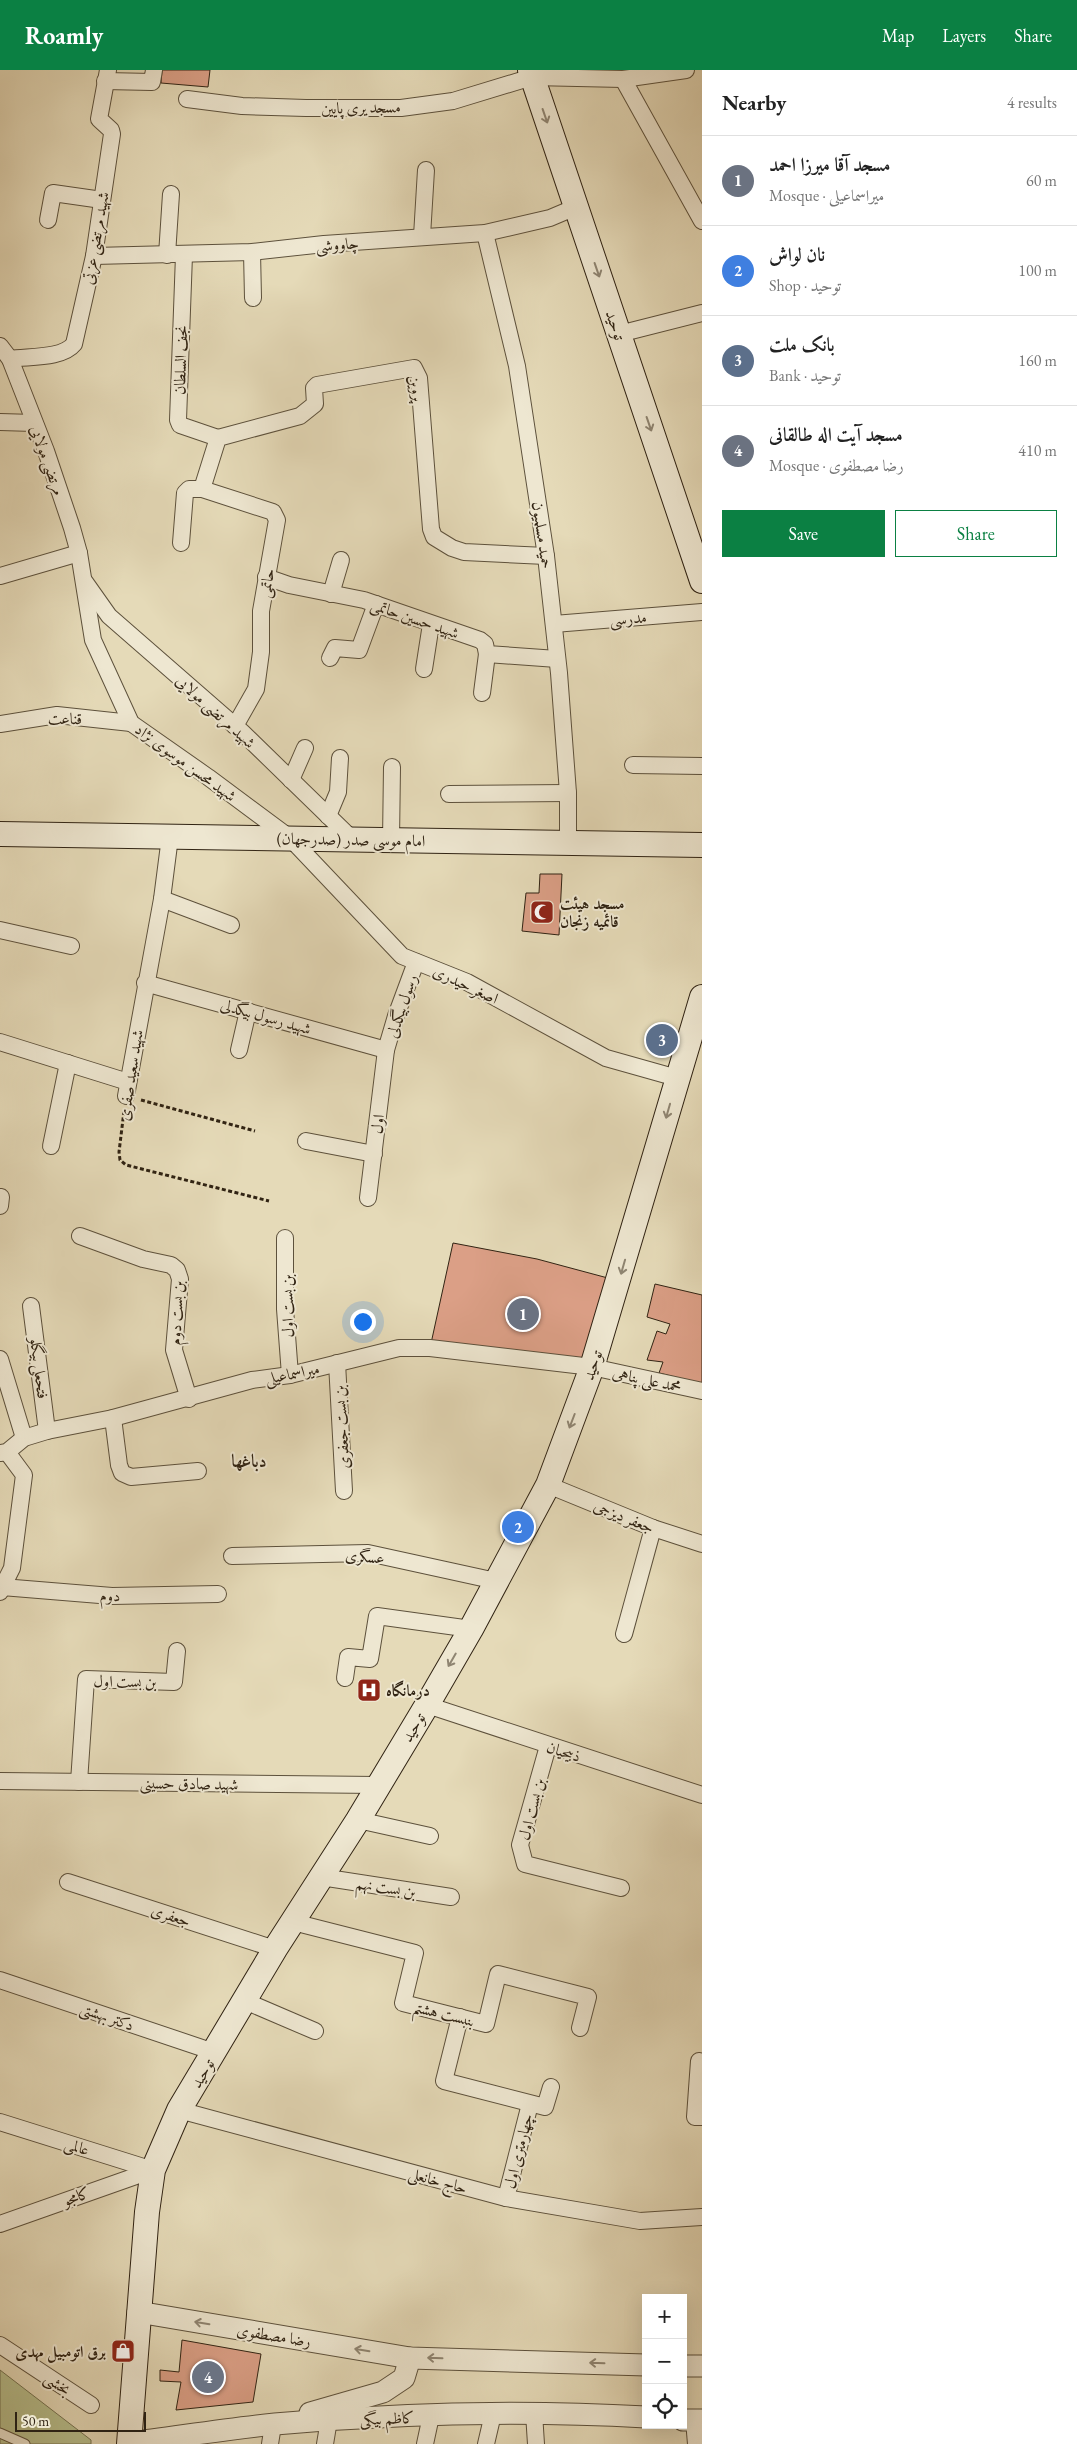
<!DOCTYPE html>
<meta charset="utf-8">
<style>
body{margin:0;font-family:"EB Garamond",Amiri,serif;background:#f2f2f2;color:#222}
.controls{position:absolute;right:15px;bottom:15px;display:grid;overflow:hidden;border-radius:0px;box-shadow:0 5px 20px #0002}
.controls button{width:45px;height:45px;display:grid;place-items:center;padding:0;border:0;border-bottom:1px solid #e0e0e0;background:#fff;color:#222;font:25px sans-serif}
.scale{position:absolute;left:15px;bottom:12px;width:131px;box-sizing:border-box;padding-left:5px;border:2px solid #302313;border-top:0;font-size:14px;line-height:18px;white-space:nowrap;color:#302313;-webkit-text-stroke:4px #eee7d1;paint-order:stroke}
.you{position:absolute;left:362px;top:1251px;width:18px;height:18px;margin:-12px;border:4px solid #fff;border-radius:50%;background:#1a73e8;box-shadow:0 0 0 8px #1a73e833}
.badge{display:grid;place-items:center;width:32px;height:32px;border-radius:50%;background:#0b8043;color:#fff;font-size:16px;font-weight:700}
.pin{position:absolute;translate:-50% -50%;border:2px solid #fff;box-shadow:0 1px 5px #0006}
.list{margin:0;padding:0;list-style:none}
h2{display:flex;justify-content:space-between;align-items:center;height:65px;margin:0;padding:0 20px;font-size:21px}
h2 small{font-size:16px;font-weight:400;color:#767676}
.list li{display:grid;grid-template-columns:32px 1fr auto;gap:15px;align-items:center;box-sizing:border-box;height:90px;padding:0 20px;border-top:1px solid #e0e0e0}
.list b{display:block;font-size:19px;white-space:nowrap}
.list p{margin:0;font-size:16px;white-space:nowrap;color:#767676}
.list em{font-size:16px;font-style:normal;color:#767676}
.actions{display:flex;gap:10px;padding:15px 20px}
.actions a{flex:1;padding:11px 0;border:1px solid #0b8043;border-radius:0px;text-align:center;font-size:18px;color:#0b8043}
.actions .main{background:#0b8043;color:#fff}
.icon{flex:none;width:28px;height:28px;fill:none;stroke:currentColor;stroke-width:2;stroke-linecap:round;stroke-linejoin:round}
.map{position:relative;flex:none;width:702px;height:2374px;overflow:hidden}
header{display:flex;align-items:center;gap:30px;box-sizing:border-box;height:70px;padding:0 25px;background:#0b8043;color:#fff}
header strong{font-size:24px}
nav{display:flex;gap:28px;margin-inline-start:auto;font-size:18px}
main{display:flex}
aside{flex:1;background:#fff}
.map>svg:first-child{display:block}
.green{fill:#b7bf8d;stroke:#747150}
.building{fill:#db9f86;stroke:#302313}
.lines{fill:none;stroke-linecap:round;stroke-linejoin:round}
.service-casing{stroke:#5d513c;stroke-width:11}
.minor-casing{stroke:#5d513c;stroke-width:18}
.tertiary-casing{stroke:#5d513c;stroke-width:23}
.secondary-casing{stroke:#302313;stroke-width:26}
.path{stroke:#302313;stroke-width:3;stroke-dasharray:4 2.5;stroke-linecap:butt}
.service{stroke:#eee7d1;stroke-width:9}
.minor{stroke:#eee7d1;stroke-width:16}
.tertiary{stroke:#eee7d1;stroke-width:21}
.secondary{stroke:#eee7d1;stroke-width:24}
.oneway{stroke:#8f8572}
.labels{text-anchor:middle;stroke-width:4;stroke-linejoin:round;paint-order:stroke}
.street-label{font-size:16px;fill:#302313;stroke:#eee7d1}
.poi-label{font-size:16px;font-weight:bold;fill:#302313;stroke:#eee7d1;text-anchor:start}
.neighbourhood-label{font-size:18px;font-weight:bold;fill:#302313;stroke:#eee7d1}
</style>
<header>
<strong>Roamly</strong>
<nav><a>Map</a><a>Layers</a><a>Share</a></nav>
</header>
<main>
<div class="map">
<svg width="702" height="2374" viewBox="0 0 702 2374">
<rect width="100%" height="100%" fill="#e5dab8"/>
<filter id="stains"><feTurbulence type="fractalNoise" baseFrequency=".004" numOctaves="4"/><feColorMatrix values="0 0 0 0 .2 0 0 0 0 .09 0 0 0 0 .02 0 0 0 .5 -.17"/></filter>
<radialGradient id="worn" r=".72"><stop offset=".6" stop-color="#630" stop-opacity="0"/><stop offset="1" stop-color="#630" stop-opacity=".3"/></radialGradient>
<!-- green -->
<path class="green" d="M0,2300L91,2370V2374H0Z"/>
<!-- building -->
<g class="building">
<path d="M162,0H210L208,17L161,13Z"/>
<path d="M540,804H562L559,865L522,861L526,823H539Z"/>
<path d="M453,1173L537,1189L619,1211L592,1297L430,1278Z"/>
<path d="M655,1214L702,1225V1314L659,1303L663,1292L647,1290L657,1261L666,1264L670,1254L647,1247Z"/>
<path d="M182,2270L261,2284L253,2332L176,2340L181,2312L160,2311V2300L179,2302Z"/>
</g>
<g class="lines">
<!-- service casing -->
<g class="service-casing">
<path id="service" d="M0,2363L25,2374"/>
</g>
<!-- minor casing -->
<g class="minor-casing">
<g id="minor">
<path d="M623,9L702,151"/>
<path d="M105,11L152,12L154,0"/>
<path d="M187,29L242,36L306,38H401L453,31L532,7L623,9L686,0"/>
<path d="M48,150L53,123L102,130"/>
<path d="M485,163L517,296L546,486L559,603L568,723V773"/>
<path d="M422,166L426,100"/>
<path d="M252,182L253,228"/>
<path d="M167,185L171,124"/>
<path d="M184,185L178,350L180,355L218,368"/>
<path d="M94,186L252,182L324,174L485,163L550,148L576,137"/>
<path d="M619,264L702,243"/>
<path d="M0,276L10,289L46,381L72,458L79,483L93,570L131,653L208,707L290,768L402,886L467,912L606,988L677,1008"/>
<path d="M10,289C28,286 62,289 74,274L94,186L112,64L111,60L99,49L108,0"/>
<path d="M0,352L34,353"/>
<path d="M202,419L218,368L300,346L315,334L314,318L317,315L414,298L419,308L431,459L434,467L452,478L464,482L546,486"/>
<path d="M181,473L185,423L189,419H202L273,442L277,450L261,541V582L256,619L235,656"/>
<path d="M0,506L79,483"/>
<path d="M266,507L289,515L364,530L480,570L485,574L487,584L557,589"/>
<path d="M85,512L109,546L242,662L352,769"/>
<path d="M331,524L341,490"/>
<path d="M554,554L702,542"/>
<path d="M330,588L335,578L359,580L376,534"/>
<path d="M424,599L431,554"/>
<path d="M482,623L487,584"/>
<path d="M0,654L57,645L131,653"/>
<path d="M633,695L702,696"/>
<path d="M291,710L305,678"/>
<path d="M449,724L568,723"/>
<path d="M328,746L338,722L340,688"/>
<path d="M391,770L392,697"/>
<path d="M162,829L231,855"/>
<path d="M0,860L71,876"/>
<path d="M145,913L386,980"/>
<path d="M0,972L128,1012"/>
<path d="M239,980L248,941"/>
<path d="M126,1026L162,829L170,767"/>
<path d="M306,1071L374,1084"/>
<path d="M51,1076L68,993"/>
<path d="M368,1128L386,980L396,946L416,892"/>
<path d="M0,1136L1,1127"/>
<path d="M80,1166L143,1189L171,1195L177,1200L180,1209L174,1280L189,1329"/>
<path d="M285,1168V1239L290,1305"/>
<path d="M31,1236L47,1361"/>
<path d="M0,1289L24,1368"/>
<path d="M337,1293L344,1421"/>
<path d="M113,1348L119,1395L122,1403L131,1407L198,1401"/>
<path d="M0,1383L7,1382L24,1368L47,1361L113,1348L252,1310L290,1305L399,1278H430L592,1297L702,1321"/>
<path d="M548,1415L653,1458L702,1474"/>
<path d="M232,1486L368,1483L496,1511"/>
<path d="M2,1517L112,1526L218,1524"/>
<path d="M0,1522L12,1498L24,1405L7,1382"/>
<path d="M624,1564L653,1458"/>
<path d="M345,1608L348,1587L370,1589L377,1546L471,1559"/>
<path d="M427,1635L702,1725"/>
<path d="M548,1676L520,1775L525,1794L621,1818"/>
<path d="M0,1711L378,1715"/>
<path d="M79,1712L86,1609L174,1612L177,1581"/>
<path d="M358,1750L430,1766"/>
<path d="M321,1807L451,1827"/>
<path d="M68,1812L275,1879"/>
<path d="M293,1852L415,1883L403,1933L486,1954L498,1904L588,1927L580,1958"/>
<path d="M0,1910L214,1982"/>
<path d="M245,1931L315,1961"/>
<path d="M460,1947L444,2011L545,2037L551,2017"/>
<path d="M699,1991L695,2047H702"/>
<path d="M179,2040L506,2128L640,2151L702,2147"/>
<path d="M0,2052L153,2100"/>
<path d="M506,2128L530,2034"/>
<path d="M0,2154L153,2100"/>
<path d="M0,2275L91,2335"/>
<path d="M534,2343L536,2374"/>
<path d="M694,2350L696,2374"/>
<path d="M270,2374L273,2355"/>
<path d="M325,2374L329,2350"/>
<path d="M425,2374L431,2346"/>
<path d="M486,2374L493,2344"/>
</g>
</g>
<!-- tertiary casing -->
<g class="tertiary-casing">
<g id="tertiary">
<path d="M138,2242L410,2288L646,2295"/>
<path d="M683,2296H702"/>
<path d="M310,2343L383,2322L404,2308L410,2288"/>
<path d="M683,2350H702"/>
<path d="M129,2373C177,2367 226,2359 275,2354C398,2343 523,2340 646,2347"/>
</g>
</g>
<!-- secondary casing -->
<g class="secondary-casing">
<g id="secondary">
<path d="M530,0L702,511"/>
<path d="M0,764L702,775"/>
<path d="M129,2374L147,2142L153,2100L179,2040L275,1879L358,1750L427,1635L471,1559L548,1415L592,1297L702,927"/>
</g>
</g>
<!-- path -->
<g class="path">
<path d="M141,1030L255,1061"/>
<path d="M124,1041L119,1082L120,1090L126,1095L269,1131"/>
</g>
<!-- service -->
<use href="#service" class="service"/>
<!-- minor -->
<use href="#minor" class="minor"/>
<!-- tertiary -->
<use href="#tertiary" class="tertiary"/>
<!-- secondary -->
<use href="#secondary" class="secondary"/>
</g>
<!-- one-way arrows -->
<defs><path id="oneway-shaft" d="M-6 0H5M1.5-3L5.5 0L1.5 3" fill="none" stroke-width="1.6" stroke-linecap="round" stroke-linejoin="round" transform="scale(1.25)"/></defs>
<g class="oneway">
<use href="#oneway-shaft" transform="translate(545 46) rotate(71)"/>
<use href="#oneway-shaft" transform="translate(597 200) rotate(71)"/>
<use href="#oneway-shaft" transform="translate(649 354) rotate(71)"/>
<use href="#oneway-shaft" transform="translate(668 1041) rotate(106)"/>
<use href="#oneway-shaft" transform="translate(623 1197) rotate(106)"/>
<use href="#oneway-shaft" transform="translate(572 1351) rotate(111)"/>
<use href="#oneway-shaft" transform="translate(452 1590) rotate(120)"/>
<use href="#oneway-shaft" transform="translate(202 2253) rotate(-171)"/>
<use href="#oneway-shaft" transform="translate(362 2280) rotate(-171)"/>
<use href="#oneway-shaft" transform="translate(435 2288) rotate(-178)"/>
<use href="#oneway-shaft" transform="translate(597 2293) rotate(-178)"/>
</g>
<!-- icons -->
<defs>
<g id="mosque-square" transform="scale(1.25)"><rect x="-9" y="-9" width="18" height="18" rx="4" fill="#8f2418" stroke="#eee7d1"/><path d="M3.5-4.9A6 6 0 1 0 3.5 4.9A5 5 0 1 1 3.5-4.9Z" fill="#fff"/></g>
<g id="hospital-square" transform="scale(1.25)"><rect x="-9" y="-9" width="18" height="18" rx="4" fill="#8f2418" stroke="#eee7d1"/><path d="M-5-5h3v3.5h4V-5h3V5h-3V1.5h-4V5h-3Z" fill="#fff"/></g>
<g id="shop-square" transform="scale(1.25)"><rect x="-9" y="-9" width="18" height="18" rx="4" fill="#8f2418" stroke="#eee7d1"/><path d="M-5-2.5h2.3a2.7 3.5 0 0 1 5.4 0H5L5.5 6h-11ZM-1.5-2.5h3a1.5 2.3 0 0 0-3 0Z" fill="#fff"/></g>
</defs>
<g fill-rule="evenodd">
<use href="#mosque-square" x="542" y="842"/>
<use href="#hospital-square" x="369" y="1620"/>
<use href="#shop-square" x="123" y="2281"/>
</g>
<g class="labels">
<!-- street labels -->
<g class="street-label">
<text transform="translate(361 37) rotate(-1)" y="6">مسجد یری پایین</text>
<text transform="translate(95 168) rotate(-80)" y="6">شهید مرتضی عزتی</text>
<text transform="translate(337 174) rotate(-5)" y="6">چاووشی</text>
<text transform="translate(616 255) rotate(71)" y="6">توحید</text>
<text transform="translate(180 290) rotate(-88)" y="6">نجف السلطان</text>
<text transform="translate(417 318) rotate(79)" y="6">پروین</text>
<text transform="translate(48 390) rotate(70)" y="6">مرتضی مولایی</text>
<text transform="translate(543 465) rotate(82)" y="6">حمید مسلمیون</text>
<text transform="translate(266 513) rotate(-80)" y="6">حاتمی</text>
<text transform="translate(415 548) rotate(19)" y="6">شهید حسین حاتمی</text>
<text transform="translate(628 548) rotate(-5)" y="6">مدرسی</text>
<text transform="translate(216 641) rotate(42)" y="6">شهید مرتضی مولایی</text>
<text transform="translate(65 648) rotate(1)" y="6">قناعت</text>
<text transform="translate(186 692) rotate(36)" y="6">شهید محسن موسوی نژاد</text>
<text transform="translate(351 769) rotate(1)" y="6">(صدرجهان) امام موسی صدر</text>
<text transform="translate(466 914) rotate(25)" y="6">اصغر حیدری</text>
<text transform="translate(401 936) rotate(-71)" y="6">رسول بیگدلی</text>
<text transform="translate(266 946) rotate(16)" y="6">شهید رسول بیگدلی</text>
<text transform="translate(130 1005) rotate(-81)" y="6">شهید سعید صفری</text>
<text transform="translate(377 1054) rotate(-83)" y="6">اول</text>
<text transform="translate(287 1236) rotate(-91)" y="6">بن بست اول</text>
<text transform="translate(176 1243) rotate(-87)" y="6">بن بست دوم</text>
<text transform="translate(592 1295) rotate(-71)" y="6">توحید</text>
<text transform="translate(40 1298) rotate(83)" y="6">فتحعلی بیگلو</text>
<text transform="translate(292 1303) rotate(-11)" y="6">میراسماعیلی</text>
<text transform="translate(647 1309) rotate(12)" y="6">محمد علی پناهی</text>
<text transform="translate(341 1357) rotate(-93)" y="6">بن بست جعفری</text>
<text transform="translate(624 1446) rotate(22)" y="6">جعفر دیزجی</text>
<text transform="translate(365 1486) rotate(5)" y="6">عسگری</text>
<text transform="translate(110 1525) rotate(2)" y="6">دوم</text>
<text transform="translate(125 1611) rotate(1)" y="6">بن بست اول</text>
<text transform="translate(413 1657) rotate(-59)" y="6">توحید</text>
<text transform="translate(564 1681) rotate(18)" y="6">ذبیحیان</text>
<text transform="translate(189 1713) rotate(1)" y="6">شهید صادق حسینی</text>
<text transform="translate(531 1739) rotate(-75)" y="6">بن بست اول</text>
<text transform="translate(386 1817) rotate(9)" y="6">بن بست نهم</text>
<text transform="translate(171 1845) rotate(18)" y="6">جعفری</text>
<text transform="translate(444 1943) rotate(14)" y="6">بنبست هشتم</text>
<text transform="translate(107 1946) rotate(19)" y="6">دکتر بهشتی</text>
<text transform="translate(202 2003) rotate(-59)" y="6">توحید</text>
<text transform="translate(77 2076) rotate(17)" y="6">عالمی</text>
<text transform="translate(518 2081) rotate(-76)" y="6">چهارمتری اول</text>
<text transform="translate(438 2110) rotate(15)" y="6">حاج خانعلی</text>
<text transform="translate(76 2126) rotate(-20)" y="6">کامجو</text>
<text transform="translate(274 2265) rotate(9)" y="6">رضا مصطفوی</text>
<text transform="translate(58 2313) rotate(34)" y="6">بخشی</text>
<text transform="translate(387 2348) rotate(-2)" y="6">کاظم بیگی</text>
</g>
<!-- poi labels -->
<g class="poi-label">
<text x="560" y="839">مسجد هیئت<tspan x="560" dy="18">قائمیه زنجان</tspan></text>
<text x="386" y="1626">درمانگاه</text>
<text x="106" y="2287" text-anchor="end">برق اتومبیل مهدی</text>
</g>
<!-- neighbourhood labels -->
<g class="neighbourhood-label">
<text x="249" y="1397">دباغها</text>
</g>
</g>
<rect width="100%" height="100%" filter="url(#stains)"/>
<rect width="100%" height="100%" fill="url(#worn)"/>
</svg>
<div class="controls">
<button>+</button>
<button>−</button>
<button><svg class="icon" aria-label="locate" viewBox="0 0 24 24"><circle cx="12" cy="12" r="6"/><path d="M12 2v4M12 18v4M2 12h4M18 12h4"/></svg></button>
</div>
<div class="scale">50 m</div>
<div class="you"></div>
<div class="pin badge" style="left:523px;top:1244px;background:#6b7280">1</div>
<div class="pin badge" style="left:518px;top:1457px;background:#3f7fe0">2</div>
<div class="pin badge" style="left:662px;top:970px;background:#5c6f8a">3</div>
<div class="pin badge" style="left:208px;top:2307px;background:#6b7280">4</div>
</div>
<aside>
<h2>Nearby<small>4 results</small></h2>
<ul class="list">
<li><span class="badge" style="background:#6b7280">1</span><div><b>مسجد آقا میرزا احمد</b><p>Mosque · میراسماعیلی</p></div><em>60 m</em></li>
<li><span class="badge" style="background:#3f7fe0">2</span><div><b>نان لواش</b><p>Shop · توحید</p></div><em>100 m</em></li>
<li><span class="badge" style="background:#5c6f8a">3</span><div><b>بانک ملت</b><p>Bank · توحید</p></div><em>160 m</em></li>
<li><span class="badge" style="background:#6b7280">4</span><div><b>مسجد آیت اله طالقانی</b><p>Mosque · رضا مصطفوی</p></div><em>410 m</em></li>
</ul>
<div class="actions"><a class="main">Save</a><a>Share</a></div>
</aside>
</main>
